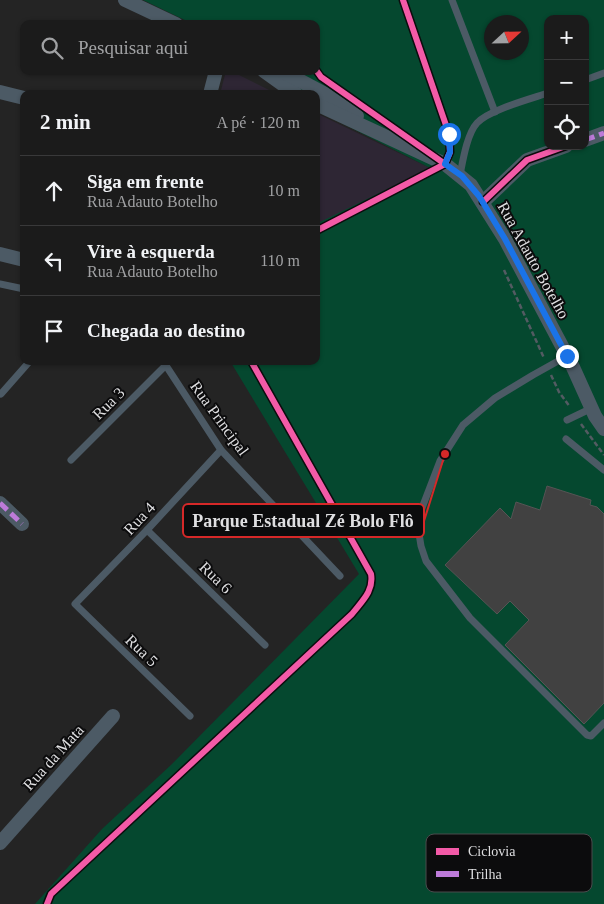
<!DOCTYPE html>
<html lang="pt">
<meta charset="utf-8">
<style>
body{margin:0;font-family:"Times New Roman",serif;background:#282828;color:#f1f3f6}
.controls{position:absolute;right:15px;top:15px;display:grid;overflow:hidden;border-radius:10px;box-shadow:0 1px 4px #0004}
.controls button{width:45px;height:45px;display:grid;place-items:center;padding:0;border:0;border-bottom:1px solid #39393a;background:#1b1b1b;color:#f1f3f6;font:25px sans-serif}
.compass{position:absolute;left:484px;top:15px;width:45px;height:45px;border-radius:50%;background:#1b1b1b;box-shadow:0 1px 4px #0004;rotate:68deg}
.stop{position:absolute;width:15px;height:15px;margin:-11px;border:4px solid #1a73e8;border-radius:50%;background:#fff}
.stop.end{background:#1a73e8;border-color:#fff;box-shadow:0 1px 5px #0008}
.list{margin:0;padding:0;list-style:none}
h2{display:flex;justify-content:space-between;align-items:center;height:65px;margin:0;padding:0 20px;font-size:21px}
h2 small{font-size:16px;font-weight:400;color:#a0a1a3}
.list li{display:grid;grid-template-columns:32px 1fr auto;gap:15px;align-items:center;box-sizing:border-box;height:70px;padding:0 20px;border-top:1px solid #39393a}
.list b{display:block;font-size:19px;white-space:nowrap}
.list p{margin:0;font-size:16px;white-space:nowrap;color:#a0a1a3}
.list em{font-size:16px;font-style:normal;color:#a0a1a3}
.icon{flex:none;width:28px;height:28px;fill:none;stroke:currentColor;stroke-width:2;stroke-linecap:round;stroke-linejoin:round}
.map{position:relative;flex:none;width:604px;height:904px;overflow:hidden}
.search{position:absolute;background:#1b1b1b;box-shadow:0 1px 4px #0004;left:20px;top:20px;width:300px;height:55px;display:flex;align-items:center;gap:12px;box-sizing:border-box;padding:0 18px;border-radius:10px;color:#a0a1a3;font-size:19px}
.panel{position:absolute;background:#1b1b1b;box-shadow:0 1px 4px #0004;left:20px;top:90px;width:300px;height:275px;border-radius:10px}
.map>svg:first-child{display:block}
.education{fill:#2e2634}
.green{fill:#05482f;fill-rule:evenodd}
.building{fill:#414141;stroke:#555454}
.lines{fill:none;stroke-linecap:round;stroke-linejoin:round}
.path{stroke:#535b62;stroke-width:2.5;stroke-dasharray:5 2.5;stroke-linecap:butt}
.service{stroke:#4c5a65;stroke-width:7}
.minor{stroke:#4c5a65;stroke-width:14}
.quiet{stroke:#bd7bd9;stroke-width:5;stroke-dasharray:10 5;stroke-linecap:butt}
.cycleway-casing{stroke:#0c0c0d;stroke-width:9}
.cycleway{stroke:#f35aa7;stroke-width:6}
.route{stroke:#1a73e8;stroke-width:6}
.labels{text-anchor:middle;stroke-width:4;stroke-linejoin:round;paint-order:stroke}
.street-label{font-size:16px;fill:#dfdfe1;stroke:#0c0c0d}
.key{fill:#0c0c0d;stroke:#4b4b4d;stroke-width:1}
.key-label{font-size:14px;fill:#dfdfe1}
.leader{fill:none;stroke:#d62828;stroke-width:2}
.callout-dot{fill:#d62828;stroke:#0c0c0d;stroke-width:2}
.callout{fill:#0c0c0d;stroke:#d62828;stroke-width:2}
.callout-label{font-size:18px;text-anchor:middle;font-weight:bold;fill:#dfdfe1}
</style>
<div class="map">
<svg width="604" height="904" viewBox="0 0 604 904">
<rect width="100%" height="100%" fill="#242424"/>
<!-- education -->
<g class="education">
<path d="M226,71H231L277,94H220Z"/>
<path d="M316,113L430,168L316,225Z"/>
</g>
<!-- green -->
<path class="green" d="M143,0H604V904H35L102,829L172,764L359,574L230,361H316V224L430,168L316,110V94H295L307,71H316V24H193ZM548,19H585V146H548ZM492,22H522V52H492Z"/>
<!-- building -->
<path class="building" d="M547,486L591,500L590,505L597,507L604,514V703L584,724L505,645L529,620L510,601L497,614L445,565L500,508L511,519L516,502L540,510Z"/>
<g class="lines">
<!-- path -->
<g class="path">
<path d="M504,270L544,358"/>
<path d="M551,375L559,392L570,407"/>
<path d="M581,424L604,455"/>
</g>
<!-- service -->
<g class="service">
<path d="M452,0L495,112"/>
<path d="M585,80L604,73"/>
<path d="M460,175C463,160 467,134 477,123C489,110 530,99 548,93"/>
<path d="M0,284L24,289"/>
<path d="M567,356L533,375L495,398L463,425L440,461L417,521L421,546L426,561L470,618L587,735L591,736L604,723"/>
<path d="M163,361L221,450L340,576"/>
<path d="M1,394L30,361"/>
<path d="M567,420L592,408"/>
<path d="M566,439L604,470"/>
<path d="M71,460L166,365"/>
<path d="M147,530L265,645"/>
<path d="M190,716L75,604L147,530L221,450"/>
</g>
<!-- minor -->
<g class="minor">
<path d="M125,0L176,24"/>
<path d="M264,71L296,94"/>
<path d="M282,71L325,94L357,116"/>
<path d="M0,92L24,98"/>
<path d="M210,94L216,71"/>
<path d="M316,104L445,164L471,185L505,239L572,365L595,416L604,429"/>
<path d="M585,140L604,133"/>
<path d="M483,202L527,160L566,146"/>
<path d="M0,254L24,260"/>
<path d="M0,503L22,524"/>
<path d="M0,843L113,716"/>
</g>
<!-- quiet -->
<g class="quiet">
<path d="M585,140L604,133"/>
<path d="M0,503L22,524"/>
</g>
<!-- cycleway casing -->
<g class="cycleway-casing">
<g id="cycleway">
<path d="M403,0L449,134L450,152L445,164"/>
<path d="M316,70L321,77L445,164"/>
<path d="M483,202L527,160L566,146"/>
<path d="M316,231L445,164"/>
<path d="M47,904L51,894L352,614C362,601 374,591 371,574L251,361"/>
</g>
</g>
<!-- cycleway -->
<use href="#cycleway" class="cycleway"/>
</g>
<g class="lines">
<!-- route -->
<path class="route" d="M449,134L450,152L445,164L462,176L479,196L505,239L567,356"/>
</g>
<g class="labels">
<!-- street labels -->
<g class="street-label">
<text transform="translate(534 260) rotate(61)" y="6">Rua Adauto Botelho</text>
<text transform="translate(108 403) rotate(-45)" y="6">Rua 3</text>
<text transform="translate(220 418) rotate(54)" y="6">Rua Principal</text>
<text transform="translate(139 518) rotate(-47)" y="6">Rua 4</text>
<text transform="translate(216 577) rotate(44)" y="6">Rua 6</text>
<text transform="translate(142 650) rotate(44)" y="6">Rua 5</text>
<text transform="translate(53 757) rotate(-48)" y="6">Rua da Mata</text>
</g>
</g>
<!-- legend -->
<rect x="426" y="834" width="166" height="58" rx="8" class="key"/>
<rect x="436" y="848" width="23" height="7" fill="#f35aa7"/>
<rect x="436" y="871" width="23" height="6" fill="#bd7bd9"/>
<g class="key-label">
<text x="468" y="856">Ciclovia</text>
<text x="468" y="879">Trilha</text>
</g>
<!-- callouts -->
<path class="leader" d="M445 454L424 521"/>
<circle class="callout-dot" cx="445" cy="454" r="5"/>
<rect class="callout" x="183" y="504" width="241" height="33" rx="5"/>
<g class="callout-label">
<text x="303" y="527">Parque Estadual Zé Bolo Flô</text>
</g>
</svg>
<div class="controls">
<button>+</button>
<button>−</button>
<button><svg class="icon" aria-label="locate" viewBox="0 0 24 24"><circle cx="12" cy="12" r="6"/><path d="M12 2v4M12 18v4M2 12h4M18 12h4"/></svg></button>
</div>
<svg class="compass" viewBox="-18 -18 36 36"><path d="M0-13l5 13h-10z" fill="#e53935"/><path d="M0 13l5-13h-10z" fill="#a0a1a3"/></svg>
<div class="stop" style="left:449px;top:134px"></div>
<div class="stop end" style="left:567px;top:356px"></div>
<div class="search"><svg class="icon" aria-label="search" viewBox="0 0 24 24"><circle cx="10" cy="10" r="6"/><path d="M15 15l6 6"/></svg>Pesquisar aqui</div>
<section class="panel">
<h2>2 min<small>A pé · 120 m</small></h2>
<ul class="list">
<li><svg class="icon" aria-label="ahead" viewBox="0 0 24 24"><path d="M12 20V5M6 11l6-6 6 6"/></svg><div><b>Siga em frente</b><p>Rua Adauto Botelho</p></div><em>10 m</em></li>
<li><svg class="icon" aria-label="left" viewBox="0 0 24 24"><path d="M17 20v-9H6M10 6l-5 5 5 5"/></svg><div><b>Vire à esquerda</b><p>Rua Adauto Botelho</p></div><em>110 m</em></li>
<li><svg class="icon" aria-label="arrive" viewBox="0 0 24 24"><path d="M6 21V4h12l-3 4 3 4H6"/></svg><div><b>Chegada ao destino</b></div></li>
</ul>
</section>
</div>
